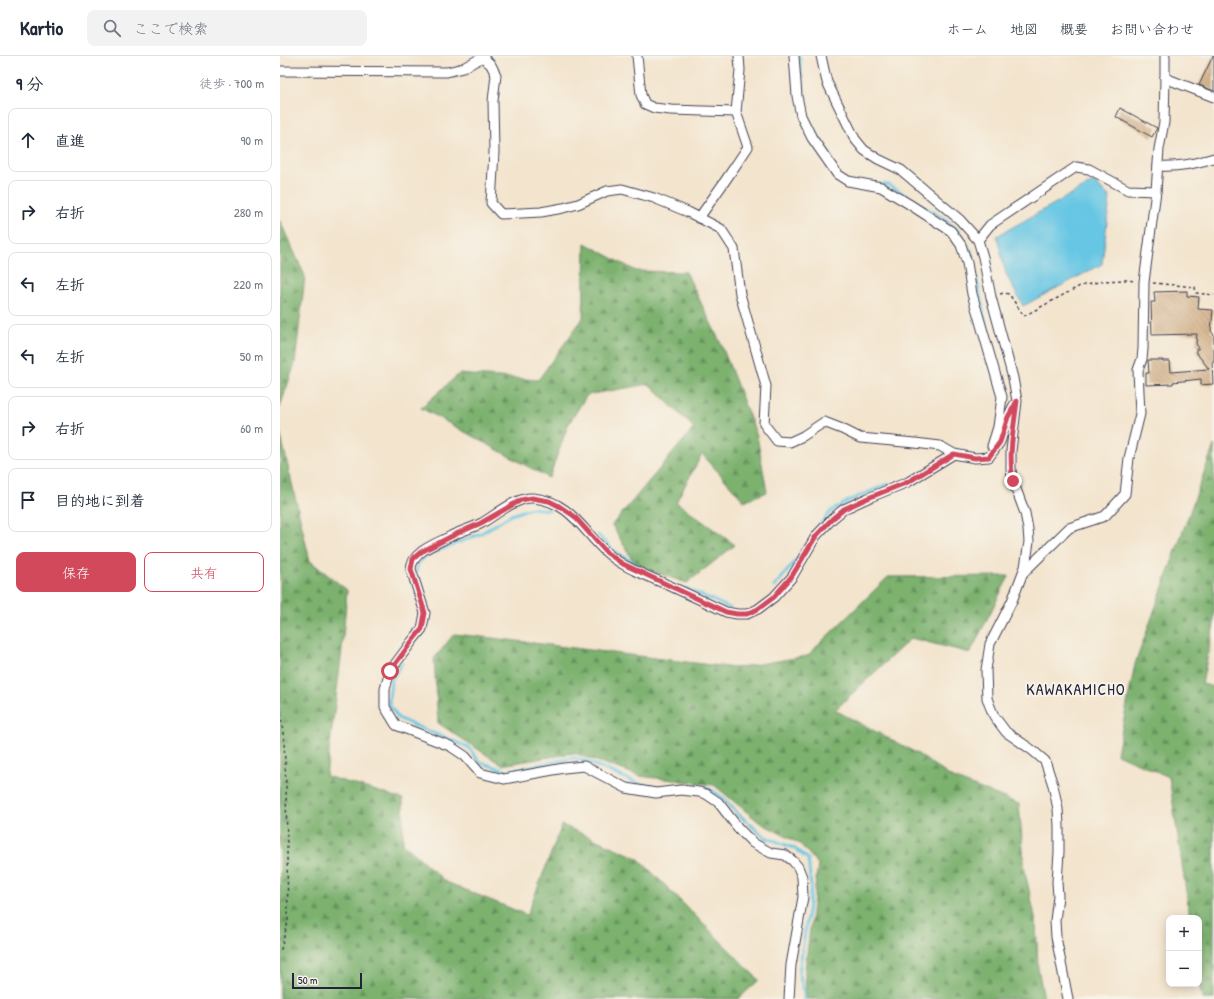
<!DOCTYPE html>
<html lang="ja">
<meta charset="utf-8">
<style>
body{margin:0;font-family:"Patrick Hand","Klee One",sans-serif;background:#f2f2f3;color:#1f2937}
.controls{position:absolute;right:12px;bottom:12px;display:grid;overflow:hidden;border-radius:8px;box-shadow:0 2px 10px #0003}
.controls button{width:36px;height:36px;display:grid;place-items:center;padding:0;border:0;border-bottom:1px solid #e0e1e3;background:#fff;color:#1f2937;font:20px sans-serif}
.scale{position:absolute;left:12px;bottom:10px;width:70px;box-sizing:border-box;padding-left:4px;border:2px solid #22223b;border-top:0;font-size:11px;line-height:14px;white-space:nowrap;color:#22223b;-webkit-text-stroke:3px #f7f3e8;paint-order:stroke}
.stop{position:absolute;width:12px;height:12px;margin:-9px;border:3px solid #d1495b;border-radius:50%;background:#fff}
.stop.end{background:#d1495b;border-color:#fff;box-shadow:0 1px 4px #0008}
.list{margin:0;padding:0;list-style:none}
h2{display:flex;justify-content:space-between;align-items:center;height:52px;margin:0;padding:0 16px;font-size:17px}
h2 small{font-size:13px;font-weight:400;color:#747a83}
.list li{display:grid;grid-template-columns:26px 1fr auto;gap:12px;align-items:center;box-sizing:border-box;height:64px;margin:0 8px 8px;padding:0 8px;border:1px solid #e0e1e3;border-radius:8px}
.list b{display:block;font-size:15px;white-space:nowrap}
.list em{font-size:13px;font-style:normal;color:#747a83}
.actions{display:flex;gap:8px;padding:12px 16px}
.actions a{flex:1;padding:9px 0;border:1px solid #d1495b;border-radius:8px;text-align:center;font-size:14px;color:#d1495b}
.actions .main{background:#d1495b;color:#fff}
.icon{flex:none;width:22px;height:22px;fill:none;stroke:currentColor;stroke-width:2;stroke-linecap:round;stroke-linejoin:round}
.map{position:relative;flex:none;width:934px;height:943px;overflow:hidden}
header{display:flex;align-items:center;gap:24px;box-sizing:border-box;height:56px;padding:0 20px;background:#fff;border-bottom:1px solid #e0e1e3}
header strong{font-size:19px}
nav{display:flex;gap:22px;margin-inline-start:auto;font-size:14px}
.search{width:280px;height:36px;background:#f2f2f3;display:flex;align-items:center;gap:10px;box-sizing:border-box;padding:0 14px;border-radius:8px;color:#747a83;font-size:15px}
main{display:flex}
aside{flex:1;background:#fff}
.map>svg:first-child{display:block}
.forest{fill:url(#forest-firs);stroke:#4e6a54}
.water{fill:#66c6e4;stroke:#447490}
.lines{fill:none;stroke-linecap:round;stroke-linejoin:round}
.stream{stroke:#66c6e4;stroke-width:3}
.building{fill:url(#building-back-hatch)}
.minor-casing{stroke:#413f51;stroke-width:11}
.path{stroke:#413f51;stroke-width:1.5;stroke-dasharray:3 3;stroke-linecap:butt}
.minor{stroke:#fff;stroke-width:9}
.route{stroke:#d1495b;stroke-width:5}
.labels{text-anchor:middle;stroke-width:4;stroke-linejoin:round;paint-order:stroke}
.quarter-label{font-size:16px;letter-spacing:1px;fill:#22223b;stroke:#f7f3e8}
</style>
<header>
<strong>Kartio</strong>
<div class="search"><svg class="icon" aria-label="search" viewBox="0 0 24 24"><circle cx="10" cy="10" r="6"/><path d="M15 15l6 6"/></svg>ここで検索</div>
<nav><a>ホーム</a><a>地図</a><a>概要</a><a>お問い合わせ</a></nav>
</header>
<main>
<aside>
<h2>9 分<small>徒歩 · 700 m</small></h2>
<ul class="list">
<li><svg class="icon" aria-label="ahead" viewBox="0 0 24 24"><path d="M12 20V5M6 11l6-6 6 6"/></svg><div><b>直進</b></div><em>90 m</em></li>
<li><svg class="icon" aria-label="right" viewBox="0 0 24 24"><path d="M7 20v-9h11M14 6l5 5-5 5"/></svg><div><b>右折</b></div><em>280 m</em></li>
<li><svg class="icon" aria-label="left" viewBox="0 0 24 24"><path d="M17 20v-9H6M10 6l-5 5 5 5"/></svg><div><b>左折</b></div><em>220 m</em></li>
<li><svg class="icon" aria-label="left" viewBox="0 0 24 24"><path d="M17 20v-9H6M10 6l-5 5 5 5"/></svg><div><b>左折</b></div><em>50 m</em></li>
<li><svg class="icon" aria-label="right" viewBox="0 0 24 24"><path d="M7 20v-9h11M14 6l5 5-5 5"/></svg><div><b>右折</b></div><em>60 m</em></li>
<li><svg class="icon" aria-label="arrive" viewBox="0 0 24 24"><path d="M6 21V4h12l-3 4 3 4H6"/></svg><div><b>目的地に到着</b></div></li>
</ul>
<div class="actions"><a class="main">保存</a><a>共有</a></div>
</aside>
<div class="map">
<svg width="934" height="943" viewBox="0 0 934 943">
<defs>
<pattern id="forest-firs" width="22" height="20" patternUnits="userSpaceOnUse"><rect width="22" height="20" fill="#7bb16e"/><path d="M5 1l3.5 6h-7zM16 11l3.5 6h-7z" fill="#64905c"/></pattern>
<pattern id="building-back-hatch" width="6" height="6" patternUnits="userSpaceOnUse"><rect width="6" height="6" fill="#d4b48d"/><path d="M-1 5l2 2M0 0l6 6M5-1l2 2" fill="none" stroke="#b69a7b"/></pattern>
</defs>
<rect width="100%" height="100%" fill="#f7f3e8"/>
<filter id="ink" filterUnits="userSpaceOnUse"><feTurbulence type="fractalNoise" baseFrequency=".025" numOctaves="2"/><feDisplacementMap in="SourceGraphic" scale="8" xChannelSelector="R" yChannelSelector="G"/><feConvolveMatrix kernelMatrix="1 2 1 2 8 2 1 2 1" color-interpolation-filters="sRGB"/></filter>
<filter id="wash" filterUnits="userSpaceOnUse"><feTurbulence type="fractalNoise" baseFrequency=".012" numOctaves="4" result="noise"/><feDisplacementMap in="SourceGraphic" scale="16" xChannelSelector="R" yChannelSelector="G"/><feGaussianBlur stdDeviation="0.9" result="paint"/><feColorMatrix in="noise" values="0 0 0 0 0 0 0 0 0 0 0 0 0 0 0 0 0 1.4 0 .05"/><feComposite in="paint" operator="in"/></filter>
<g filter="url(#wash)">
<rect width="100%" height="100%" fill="#f3e4cd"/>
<!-- forest -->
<g class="forest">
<path d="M0,165L25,220L15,307L0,351Z"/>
<path d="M305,187L356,215L406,216L441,288L477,380L487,436L464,445L422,398L396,446L455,489L407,527L356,510L332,469L414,372L369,328L307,339L288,369L269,422L141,352L179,318L258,324L303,262Z"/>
<path d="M0,376L30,505L67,534L62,594L46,720L123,743V787L166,826L247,859L282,769L358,802L479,924L458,943H0Z"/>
<path d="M934,389V568L922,628L934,631V943H922L919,926V862H910L889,721L837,698L855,608Z"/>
<path d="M729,520L690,597L631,582L555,654L638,698L671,721L739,748L745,816L756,865L758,912L764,943H526L525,914L538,808L520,788L479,766L434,729L360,720L294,697L222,709L158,667L154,603L174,578L221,583L455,612L527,600L608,521Z"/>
</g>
<!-- water -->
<path class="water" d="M813,126L830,141L822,208L743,250L726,218L717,180Z"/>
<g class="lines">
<!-- stream -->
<g class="stream">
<path d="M519,0L524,41L528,64L552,103"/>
<path d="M602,128L609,129L663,162L679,176L691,195L695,216L712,293"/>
<path d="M533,477L551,455L570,444L608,428"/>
<path d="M318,479L333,494L357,509L377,520"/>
<path d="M136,518L138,508L147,499L200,478L231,459L251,452L269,454"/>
<path d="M494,531L517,503L526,489"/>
<path d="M406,532L450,552"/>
<path d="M122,607L111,625L109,648L118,662L131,668L188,691L200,706L226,715L294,702L303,704L359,728L379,731H394"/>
<path d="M404,730L428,732L443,742L458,758L485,781L514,792L528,803L531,830L529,849L519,916L524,937V943"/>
</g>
</g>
<g id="blocks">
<!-- building -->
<g class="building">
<path d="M933,0H934V35L919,29Z"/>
<path d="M840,52L877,72L872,81L836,61Z"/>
<path d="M907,235V240L919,241L918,253L933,254L931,275L934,279V306H932L933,328L921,329V323L893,326V328L866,329V317H869L868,304H883V305H890L891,316L929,313L915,295L919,292L916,288L917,278L872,279L871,246H875L874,236Z"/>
</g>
</g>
</g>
<g filter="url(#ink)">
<use href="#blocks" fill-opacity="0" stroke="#413f51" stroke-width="1"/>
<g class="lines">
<!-- minor casing -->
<g class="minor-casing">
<g id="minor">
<path d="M202,0L211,9L216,19L213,45L214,96L211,147L221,158L261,156L283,152L298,148L327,135L342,133L374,142L408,156L441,173L454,193L460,238L486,330L484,368L497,385L510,386L523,380L544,366L562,373L580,382L635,387L660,390L674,398L695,402L709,401L720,386L728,361L734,349"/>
<path d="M357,0L361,39L365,48L374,52L391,54L456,56"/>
<path d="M514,0L517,40L521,60L532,82L557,118L568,125L601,131L629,148L671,175L681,189L687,207L692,238L722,341L718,371L712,390"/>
<path d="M541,0L545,18L547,26L575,83L584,94L598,103L621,114L680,164L698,184L703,201L711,241L733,322L737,345L731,395V414L733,425L745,457L748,473L749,486L745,511L732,545L710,588L706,614L707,642L709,648L714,660L726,676L752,694L765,705L773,729L778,753L779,770V796L777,826L778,840L775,865L776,881L788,943"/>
<path d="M0,15L167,16L183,12L203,1"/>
<path d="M885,22L934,41"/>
<path d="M878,110C900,111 913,108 934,102"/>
<path d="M419,162L445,125L468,91L456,56L460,14L459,0"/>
<path d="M698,184L710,169L796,111L809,113L848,134L876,135"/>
<path d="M744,516L789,472L825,460L845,438L849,402L860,358L858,314L862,303L863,293L864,226L876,135L879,93L884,66L885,22V0"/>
<path d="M509,943L511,909L523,841L522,821L518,811L513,805L505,799L491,797L473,787L459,773L438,746L426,738L419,736L401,734L376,737L346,732L304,710L284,712L224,723L200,717L185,700L170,690L116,669L105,651V633L110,615L133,584L142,573L145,557L131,513C132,495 158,487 171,480C181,475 192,472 202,467C216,459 236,441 253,442C290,445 303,475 327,497C344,512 368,520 388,529C408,538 427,547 446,556L457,558H467L478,553L494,541L512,521L536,480L552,463L564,453L588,442L628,426L674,398"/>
</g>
</g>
<!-- path -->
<g class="path">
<path d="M873,227L915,231L916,237L934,239"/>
<path d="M720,238L724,237L729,238L744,260L800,230L823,225L847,224L855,225"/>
<path d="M0,652L4,685L6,729L8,865L0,897"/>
</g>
<!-- minor -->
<use href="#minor" class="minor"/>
</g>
</g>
<g class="lines" filter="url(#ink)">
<!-- route -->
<path class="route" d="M110,615L133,584L142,573L145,557L131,513L133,503L141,496L176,478L201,467L241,444L252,442L269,445L279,450L294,460L327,497L343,508L446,556L457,558H467L478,553L494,541L512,520L536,480L552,463L564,453L588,442L628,426L674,398L695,402L709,401L720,386L728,361L737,345C734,371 728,398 733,425"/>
</g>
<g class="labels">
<!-- quarter labels -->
<g class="quarter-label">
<text x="796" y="639">KAWAKAMICHO</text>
</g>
</g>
</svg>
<div class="controls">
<button>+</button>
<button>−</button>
</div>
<div class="scale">50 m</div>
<div class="stop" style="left:110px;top:615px"></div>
<div class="stop end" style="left:733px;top:425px"></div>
</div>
</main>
